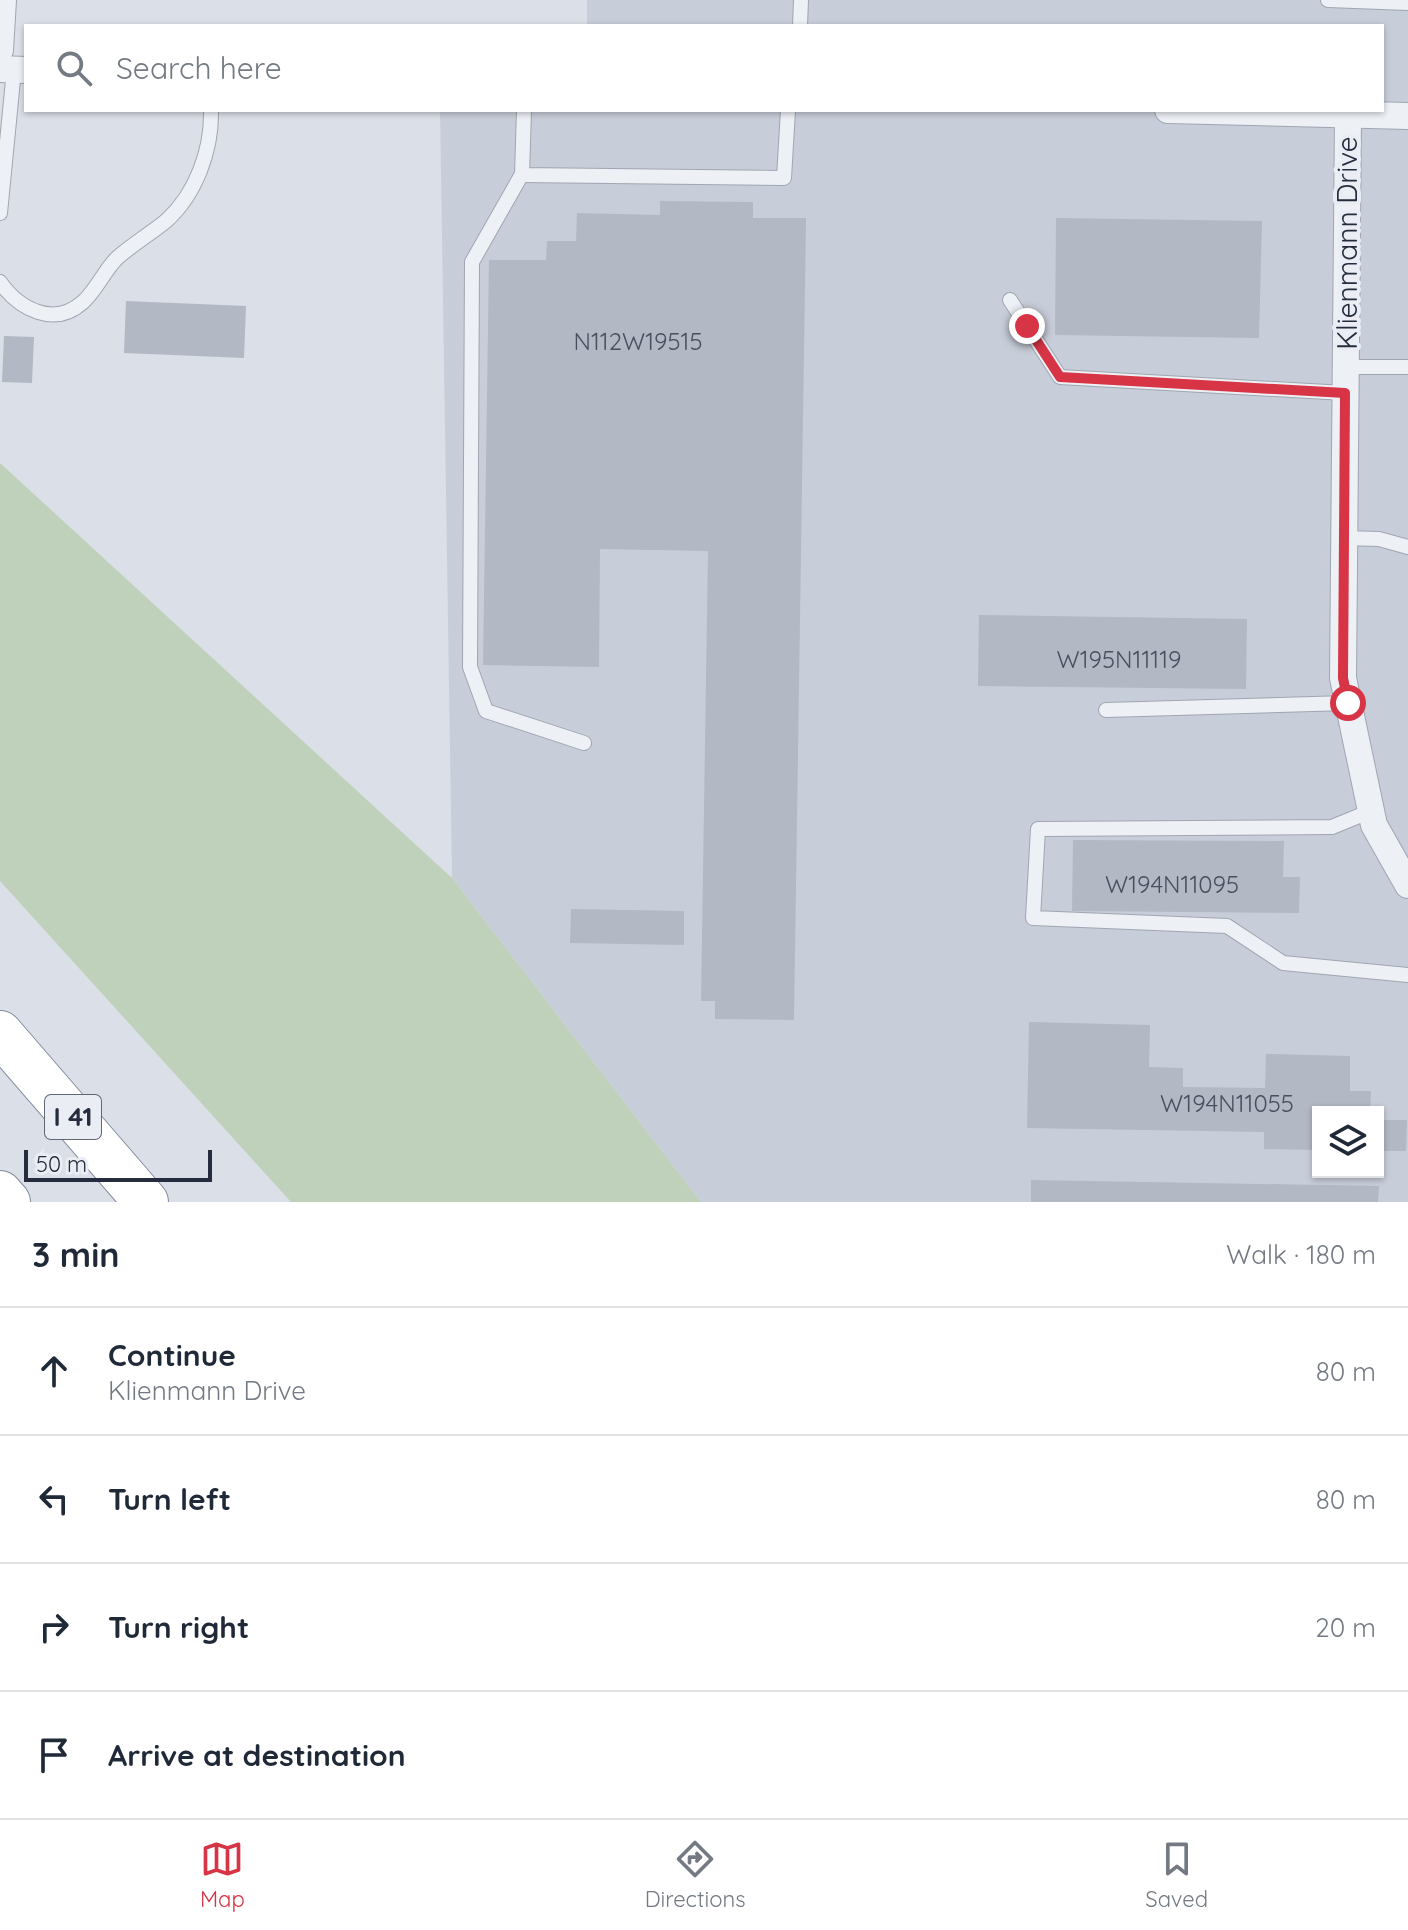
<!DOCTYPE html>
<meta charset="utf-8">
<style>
body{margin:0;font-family:Quicksand,sans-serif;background:#f2f2f3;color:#1f2937}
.controls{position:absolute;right:24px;bottom:24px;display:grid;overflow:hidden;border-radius:0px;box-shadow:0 2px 6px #0004}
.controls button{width:72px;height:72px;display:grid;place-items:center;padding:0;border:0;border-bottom:2px solid #e0e1e3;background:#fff;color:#1f2937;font:40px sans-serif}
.scale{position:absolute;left:24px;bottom:20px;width:188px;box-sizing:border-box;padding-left:8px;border:4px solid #242c3d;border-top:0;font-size:22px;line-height:28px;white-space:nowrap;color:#242c3d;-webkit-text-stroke:6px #eaeef4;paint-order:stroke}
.stop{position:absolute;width:24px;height:24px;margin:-18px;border:6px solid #d73445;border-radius:50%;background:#fff}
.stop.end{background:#d73445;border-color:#fff;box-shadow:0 2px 8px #0008}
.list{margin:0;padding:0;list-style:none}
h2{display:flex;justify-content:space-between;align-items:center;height:104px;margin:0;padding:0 32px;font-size:34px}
h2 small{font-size:26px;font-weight:400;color:#747a83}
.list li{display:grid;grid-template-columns:52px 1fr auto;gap:24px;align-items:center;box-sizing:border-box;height:128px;padding:0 32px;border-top:2px solid #e0e1e3}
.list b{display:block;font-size:30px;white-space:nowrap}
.list p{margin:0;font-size:26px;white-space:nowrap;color:#747a83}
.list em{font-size:26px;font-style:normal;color:#747a83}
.icon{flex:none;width:44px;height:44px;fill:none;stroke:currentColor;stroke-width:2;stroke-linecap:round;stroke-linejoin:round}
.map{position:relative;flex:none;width:1408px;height:1202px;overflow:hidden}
.search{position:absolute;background:#fff;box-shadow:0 2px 6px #0004;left:24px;right:24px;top:24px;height:88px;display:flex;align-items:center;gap:20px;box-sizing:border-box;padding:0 28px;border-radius:0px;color:#747a83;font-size:30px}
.sheet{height:616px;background:#fff}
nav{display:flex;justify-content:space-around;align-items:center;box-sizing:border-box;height:112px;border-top:2px solid #e0e1e3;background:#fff;font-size:22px;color:#747a83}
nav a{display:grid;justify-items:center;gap:4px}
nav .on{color:#d73445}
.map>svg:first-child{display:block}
.built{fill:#c8ced9;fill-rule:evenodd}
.green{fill:#c0d1bb}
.building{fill:#b2b8c4}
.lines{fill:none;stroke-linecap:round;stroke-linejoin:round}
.service-casing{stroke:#a0a6b1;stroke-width:16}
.minor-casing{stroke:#a0a6b1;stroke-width:28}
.motorway-casing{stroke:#818b9e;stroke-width:46}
.service{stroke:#edf0f5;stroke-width:14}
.minor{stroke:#edf0f5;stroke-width:26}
.motorway{stroke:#fff;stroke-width:44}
.route{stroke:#d73445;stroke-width:10}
.labels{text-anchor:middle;stroke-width:8;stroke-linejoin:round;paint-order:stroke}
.number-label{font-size:24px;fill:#484f5f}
.shield{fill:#eaeef4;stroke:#5f6674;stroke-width:2}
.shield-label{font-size:26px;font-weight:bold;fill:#242c3d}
.street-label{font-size:28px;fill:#242c3d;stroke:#eaeef4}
</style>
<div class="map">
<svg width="1408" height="1202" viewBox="0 0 1408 1202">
<rect width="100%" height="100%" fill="#dbdfe7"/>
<!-- built -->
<path class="built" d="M587,0H1408V1202H701L452,878L440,110H1382V26H587ZM1318,1112H1378V1172H1318Z"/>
<!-- green -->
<path class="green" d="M0,463L452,878L701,1202H291L0,881Z"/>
<!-- building -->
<g class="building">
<path d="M660,201L753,202V218H806L794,1020L715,1019V1001H701L708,551L600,549L599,667L483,665L489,260H546L547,241H576L577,213L660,215Z"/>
<path d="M1056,218L1262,221L1259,338L1055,335Z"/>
<path d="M126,301L246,306L244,358L124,353Z"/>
<path d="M4,336L34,337L32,383L2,382Z"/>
<path d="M979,615L1247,619L1246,689L978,686Z"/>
<path d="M1073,840L1284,841L1283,877H1300L1299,913L1072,911Z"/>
<path d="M571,909L684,911V945L570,943Z"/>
<path d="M1029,1022L1150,1025L1149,1067L1183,1068V1087L1265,1088L1266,1054L1350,1056V1091H1371L1370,1112H1318V1150L1264,1149V1132L1027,1128Z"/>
<path d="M1378,1120H1407L1406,1151H1378Z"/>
<path d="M1031,1180L1379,1186L1378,1202H1031Z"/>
</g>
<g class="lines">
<!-- service casing -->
<g class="service-casing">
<g id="service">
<path d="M1328,0L1408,3"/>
<path d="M800,26L801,0"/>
<path d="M524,110L522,175L784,178L788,110"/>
<path d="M522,174L472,262L470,667L486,711L584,743"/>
<path d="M0,213L14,70"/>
<path d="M0,282C19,309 54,328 83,302C97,289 104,271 117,258C133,244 150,234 166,221C196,194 212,150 211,110"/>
<path d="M1010,300L1060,377L1345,393"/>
<path d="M1346,367H1408"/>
<path d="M1344,538L1379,539L1408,547"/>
<path d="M1106,710L1348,703"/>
<path d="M1371,811L1332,827L1038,829L1033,918L1227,926L1283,963L1408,975"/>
</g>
</g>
<!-- minor casing -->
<g class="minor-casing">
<g id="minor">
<path d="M0,50L3,0"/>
<path d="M0,69L26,70"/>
<path d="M1168,110L1408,116"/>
<path d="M1348,116L1343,678L1374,825L1408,885"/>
</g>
</g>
<!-- motorway casing -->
<g class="motorway-casing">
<g id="motorway">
<path d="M0,1033L146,1202"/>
<path d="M0,1193L8,1202"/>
</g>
</g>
<!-- service -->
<use href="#service" class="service"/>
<!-- minor -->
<use href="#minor" class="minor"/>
<!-- motorway -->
<use href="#motorway" class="motorway"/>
</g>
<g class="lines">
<!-- route -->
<path class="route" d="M1027,326L1060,377L1345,393L1343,678L1348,703"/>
</g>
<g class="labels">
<!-- number labels -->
<g class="number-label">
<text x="638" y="350">N112W19515</text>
<text x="1119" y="668">W195N11119</text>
<text x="1172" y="893">W194N11095</text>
<text x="1227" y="1112">W194N11055</text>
</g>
<!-- shield labels -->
<rect class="shield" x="45" y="1095" width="56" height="44" rx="6"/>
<g class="shield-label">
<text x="73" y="1126">I 41</text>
</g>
<!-- street labels -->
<g class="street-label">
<text transform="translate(1347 243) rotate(-90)" y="10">Klienmann Drive</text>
</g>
</g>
</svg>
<div class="controls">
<button><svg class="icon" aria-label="layers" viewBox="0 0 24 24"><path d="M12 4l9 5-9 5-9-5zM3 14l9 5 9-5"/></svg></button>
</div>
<div class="scale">50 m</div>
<div class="stop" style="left:1348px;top:703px"></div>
<div class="stop end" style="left:1027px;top:326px"></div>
<div class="search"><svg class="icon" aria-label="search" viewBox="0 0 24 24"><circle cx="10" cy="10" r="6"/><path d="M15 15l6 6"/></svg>Search here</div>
</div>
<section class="sheet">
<h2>3 min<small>Walk · 180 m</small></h2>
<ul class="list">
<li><svg class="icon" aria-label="ahead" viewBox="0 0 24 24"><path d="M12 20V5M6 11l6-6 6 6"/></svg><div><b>Continue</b><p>Klienmann Drive</p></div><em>80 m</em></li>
<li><svg class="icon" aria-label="left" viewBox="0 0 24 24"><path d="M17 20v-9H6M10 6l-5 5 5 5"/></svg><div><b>Turn left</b></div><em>80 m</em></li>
<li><svg class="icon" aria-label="right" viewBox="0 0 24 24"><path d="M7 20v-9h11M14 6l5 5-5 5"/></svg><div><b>Turn right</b></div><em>20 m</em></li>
<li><svg class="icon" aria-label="arrive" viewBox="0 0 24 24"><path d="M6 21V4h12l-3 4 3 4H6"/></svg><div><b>Arrive at destination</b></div></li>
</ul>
</section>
<nav>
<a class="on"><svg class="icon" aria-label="map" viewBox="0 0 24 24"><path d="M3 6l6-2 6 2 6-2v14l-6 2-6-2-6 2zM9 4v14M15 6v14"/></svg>Map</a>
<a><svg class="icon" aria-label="directions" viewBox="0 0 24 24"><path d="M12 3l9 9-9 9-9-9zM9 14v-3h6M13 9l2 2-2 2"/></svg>Directions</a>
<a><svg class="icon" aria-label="saved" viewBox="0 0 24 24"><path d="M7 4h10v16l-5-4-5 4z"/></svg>Saved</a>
</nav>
